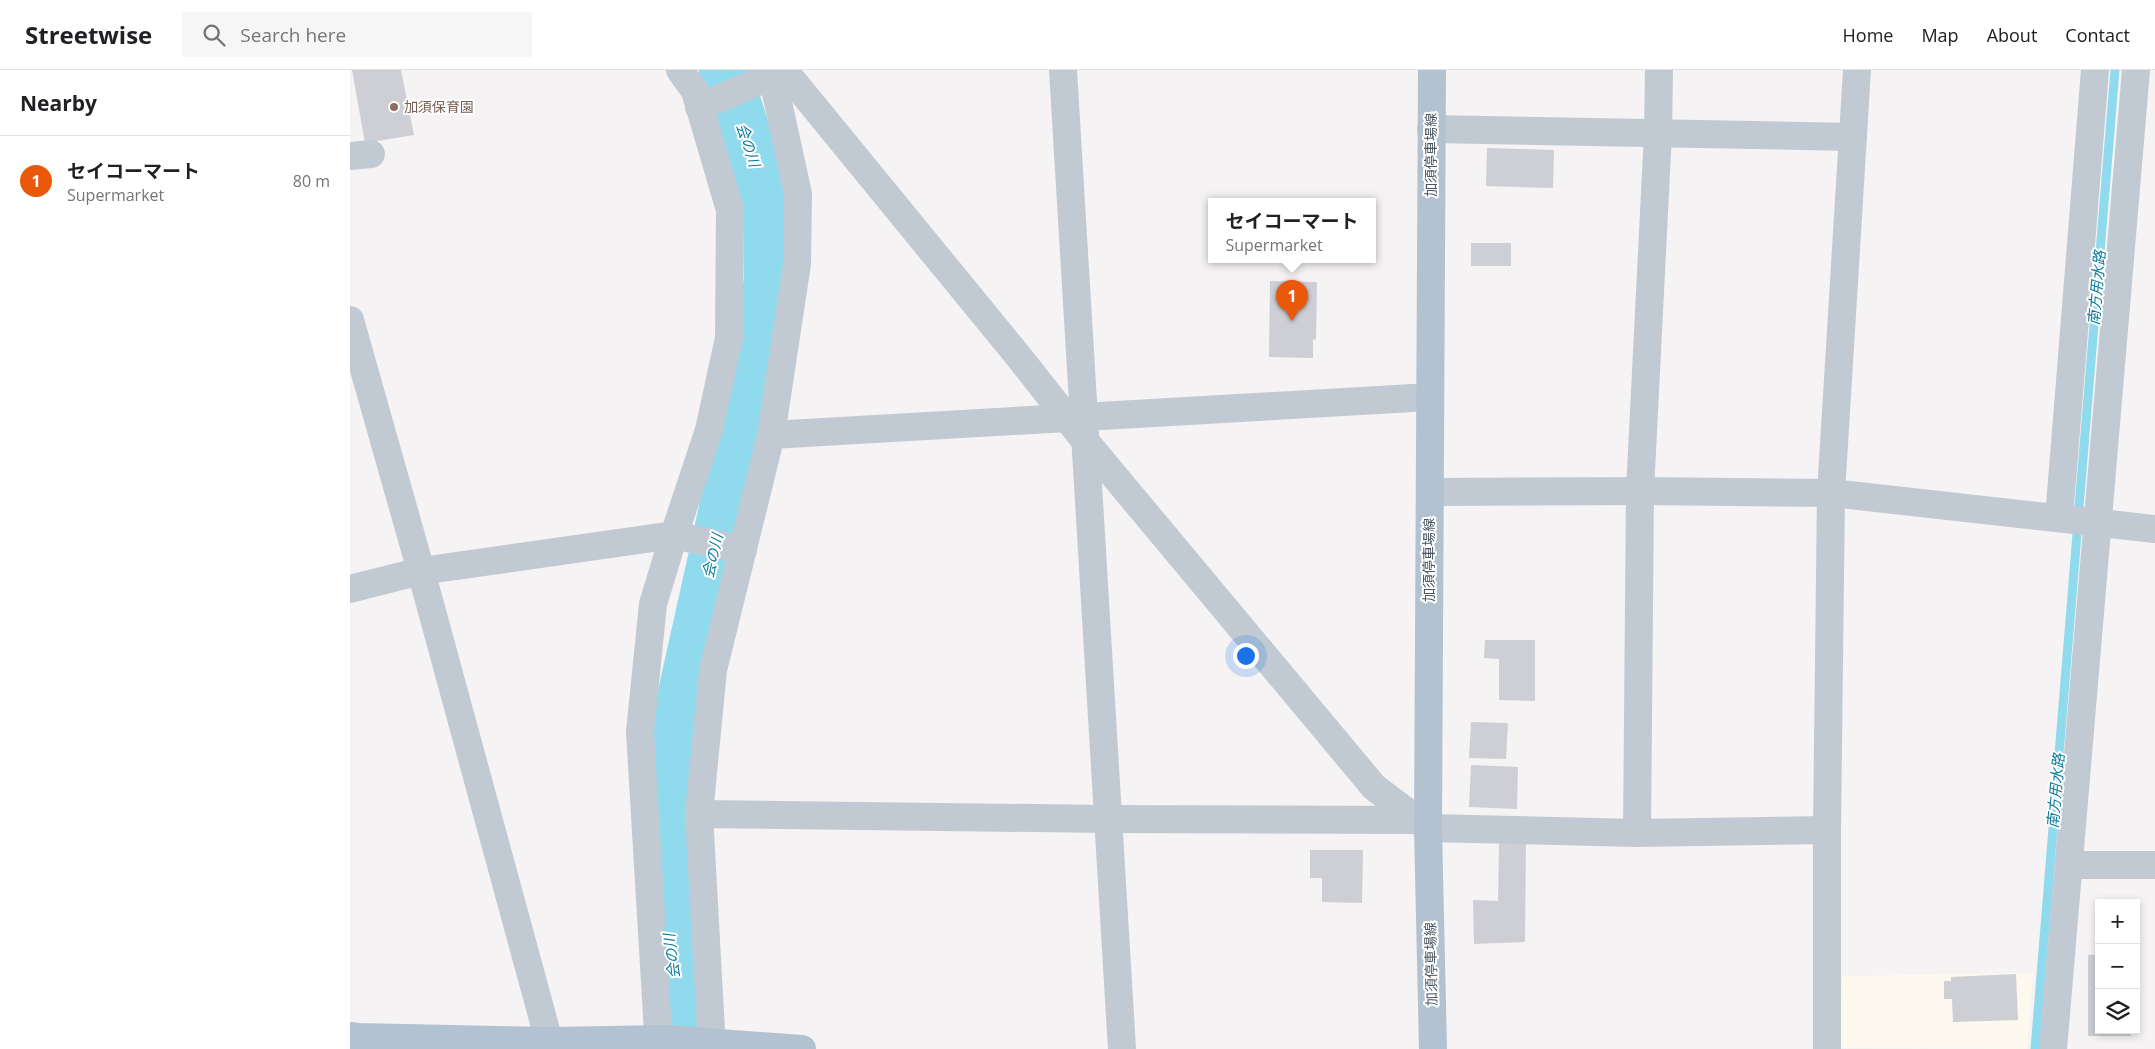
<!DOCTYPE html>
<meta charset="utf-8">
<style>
body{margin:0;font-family:"Open Sans","Noto Sans JP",sans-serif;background:#f6f6f6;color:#202124}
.controls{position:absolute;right:15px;bottom:15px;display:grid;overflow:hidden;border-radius:0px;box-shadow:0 2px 8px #0003}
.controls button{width:45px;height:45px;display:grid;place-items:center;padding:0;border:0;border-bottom:1px solid #e0e0e0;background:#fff;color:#202124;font:25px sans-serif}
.you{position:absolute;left:895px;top:585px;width:18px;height:18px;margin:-12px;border:4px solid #fff;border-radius:50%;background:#1a73e8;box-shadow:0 0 0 8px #1a73e833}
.badge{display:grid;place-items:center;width:32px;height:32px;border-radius:50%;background:#ea580c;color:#fff;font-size:16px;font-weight:700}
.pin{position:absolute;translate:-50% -41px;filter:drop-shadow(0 1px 2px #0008)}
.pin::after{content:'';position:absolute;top:26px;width:18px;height:15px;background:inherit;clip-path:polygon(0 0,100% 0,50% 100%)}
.popup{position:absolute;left:858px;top:128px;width:168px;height:65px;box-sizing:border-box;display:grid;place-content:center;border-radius:0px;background:#fff;filter:drop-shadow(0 1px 4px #0005);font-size:16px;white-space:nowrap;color:#757577}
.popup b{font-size:19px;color:#202124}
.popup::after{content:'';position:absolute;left:50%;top:100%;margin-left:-10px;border:10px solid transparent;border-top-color:#fff}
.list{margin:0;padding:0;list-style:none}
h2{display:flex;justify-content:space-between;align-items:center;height:65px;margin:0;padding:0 20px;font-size:21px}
h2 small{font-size:16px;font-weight:400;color:#757577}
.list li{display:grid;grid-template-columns:32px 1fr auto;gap:15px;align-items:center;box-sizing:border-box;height:90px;padding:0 20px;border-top:1px solid #e0e0e0}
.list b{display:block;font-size:19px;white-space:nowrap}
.list p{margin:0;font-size:16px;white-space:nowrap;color:#757577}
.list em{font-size:16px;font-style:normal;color:#757577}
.icon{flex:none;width:28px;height:28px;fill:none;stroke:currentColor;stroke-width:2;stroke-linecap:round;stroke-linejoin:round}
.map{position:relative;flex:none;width:1805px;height:979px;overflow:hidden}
header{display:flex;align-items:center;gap:30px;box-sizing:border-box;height:70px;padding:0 25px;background:#fff;border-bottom:1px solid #e0e0e0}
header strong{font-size:24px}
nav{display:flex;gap:28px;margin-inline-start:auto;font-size:18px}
.search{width:350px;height:45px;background:#f6f6f6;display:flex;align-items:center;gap:12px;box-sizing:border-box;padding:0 18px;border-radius:0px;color:#757577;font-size:19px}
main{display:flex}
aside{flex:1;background:#fff}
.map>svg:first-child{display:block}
.commercial{fill:#fdf9ef}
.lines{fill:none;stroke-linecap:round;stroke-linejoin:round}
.stream{stroke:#90daee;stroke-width:9}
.river{stroke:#90daee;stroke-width:50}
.building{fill:#cdcfd5}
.minor{stroke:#c1cad2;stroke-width:28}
.major{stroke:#b3c2d1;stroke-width:28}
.education-dot{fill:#8d6e63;stroke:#fff;stroke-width:2}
.labels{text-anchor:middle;stroke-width:4;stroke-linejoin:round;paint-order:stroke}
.education-label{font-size:14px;fill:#785e54;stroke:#fff;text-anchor:start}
.street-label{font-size:14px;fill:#4a5661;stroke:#fff}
.water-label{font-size:15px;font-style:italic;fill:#0c7c9b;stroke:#fff}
</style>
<header>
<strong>Streetwise</strong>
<div class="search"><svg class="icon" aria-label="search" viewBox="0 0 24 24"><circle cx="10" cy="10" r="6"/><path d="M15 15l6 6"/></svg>Search here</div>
<nav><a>Home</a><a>Map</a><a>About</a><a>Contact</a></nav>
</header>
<main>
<aside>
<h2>Nearby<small></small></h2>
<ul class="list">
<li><span class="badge">1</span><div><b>セイコーマート</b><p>Supermarket</p></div><em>80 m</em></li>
</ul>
</aside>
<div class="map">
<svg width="1805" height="979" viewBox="0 0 1805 979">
<rect width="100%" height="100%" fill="#f5f3f3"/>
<!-- commercial -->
<path class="commercial" d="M1683,903L1677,979L1490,978L1492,906Z"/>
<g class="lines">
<!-- stream -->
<g class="stream">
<path d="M1729,437L1765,0"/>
<path d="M1685,979L1727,464"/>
</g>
<!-- river -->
<path class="river" d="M334,979L318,849L327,650L383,398L419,211L418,135L379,10L374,0"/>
</g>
<!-- building -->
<g class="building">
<path d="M2,0H51L64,65L15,73Z"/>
<path d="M1137,78L1204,80L1203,118L1136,116Z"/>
<rect x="1121" y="173" width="40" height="23"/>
<path d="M920,211L967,212L966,270L963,269V288L919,287Z"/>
<path d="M1135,570H1185V631L1149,630V589L1134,588Z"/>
<path d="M1121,652L1158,653L1156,689L1119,688Z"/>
<path d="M1121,695L1168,697L1167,739L1119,737Z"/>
<path d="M1149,772H1176L1175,872L1124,874L1123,830L1148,831Z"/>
<path d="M960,780H1013L1012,833L972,832V808H960Z"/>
<path d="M1738,885H1749V960H1781V966H1738Z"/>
<path d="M1666,904L1668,950L1603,952L1602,929H1594V911H1601V907Z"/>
</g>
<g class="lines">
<!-- minor -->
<g class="minor">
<path d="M434,0L669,287L736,372L1024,717L1078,758L1287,763L1477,760"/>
<path d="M713,0L772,979"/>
<path d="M349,37L422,6"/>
<path d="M1081,59L1503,67"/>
<path d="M0,86L21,84"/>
<path d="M0,250L71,501L199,971"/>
<path d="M421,365L1080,327"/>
<path d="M1080,422L1290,421L1481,423L1805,459"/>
<path d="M1709,448L1745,0"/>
<path d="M0,519L71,501L324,465L393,480"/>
<path d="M349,744L759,749L1067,750"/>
<path d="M1287,763L1290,421L1308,63L1309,0"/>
<path d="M1720,795H1805"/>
<path d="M309,979L290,662L303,534L324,465L359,360L379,268L380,140L345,21L330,0"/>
<path d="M362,979L349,744L363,600L421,365L447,194L448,124L421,0"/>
<path d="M1477,979V760L1481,423L1507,0"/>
<path d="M1703,979L1786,0"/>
</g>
<!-- major -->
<g class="major">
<path d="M1082,0L1078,758L1083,979"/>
<path d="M0,966L8,967L199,971L315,969L452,979"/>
</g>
</g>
<!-- markers -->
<circle class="education-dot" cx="44" cy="37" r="5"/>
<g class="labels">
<!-- education labels -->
<g class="education-label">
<text x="54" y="42">加須保育園</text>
</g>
<!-- street labels -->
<g class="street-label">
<text transform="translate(1081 85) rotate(-90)" y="5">加須停車場線</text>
<text transform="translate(1079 490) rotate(-90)" y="5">加須停車場線</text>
<text transform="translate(1081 894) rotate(-91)" y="5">加須停車場線</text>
</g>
<!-- water labels -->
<g class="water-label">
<text transform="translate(398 75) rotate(72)" y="5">会の川</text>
<text transform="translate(1747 218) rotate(-85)" y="5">南方用水路</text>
<text transform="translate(363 486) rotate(-77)" y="5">会の川</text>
<text transform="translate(1706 721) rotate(-85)" y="5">南方用水路</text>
<text transform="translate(322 886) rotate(-97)" y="5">会の川</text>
</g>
</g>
</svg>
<div class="controls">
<button>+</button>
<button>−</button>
<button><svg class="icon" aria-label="layers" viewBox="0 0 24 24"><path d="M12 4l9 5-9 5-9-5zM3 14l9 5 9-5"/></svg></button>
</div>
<div class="you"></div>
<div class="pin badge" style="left:942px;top:251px">1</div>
<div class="popup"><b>セイコーマート</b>Supermarket</div>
</div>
</main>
